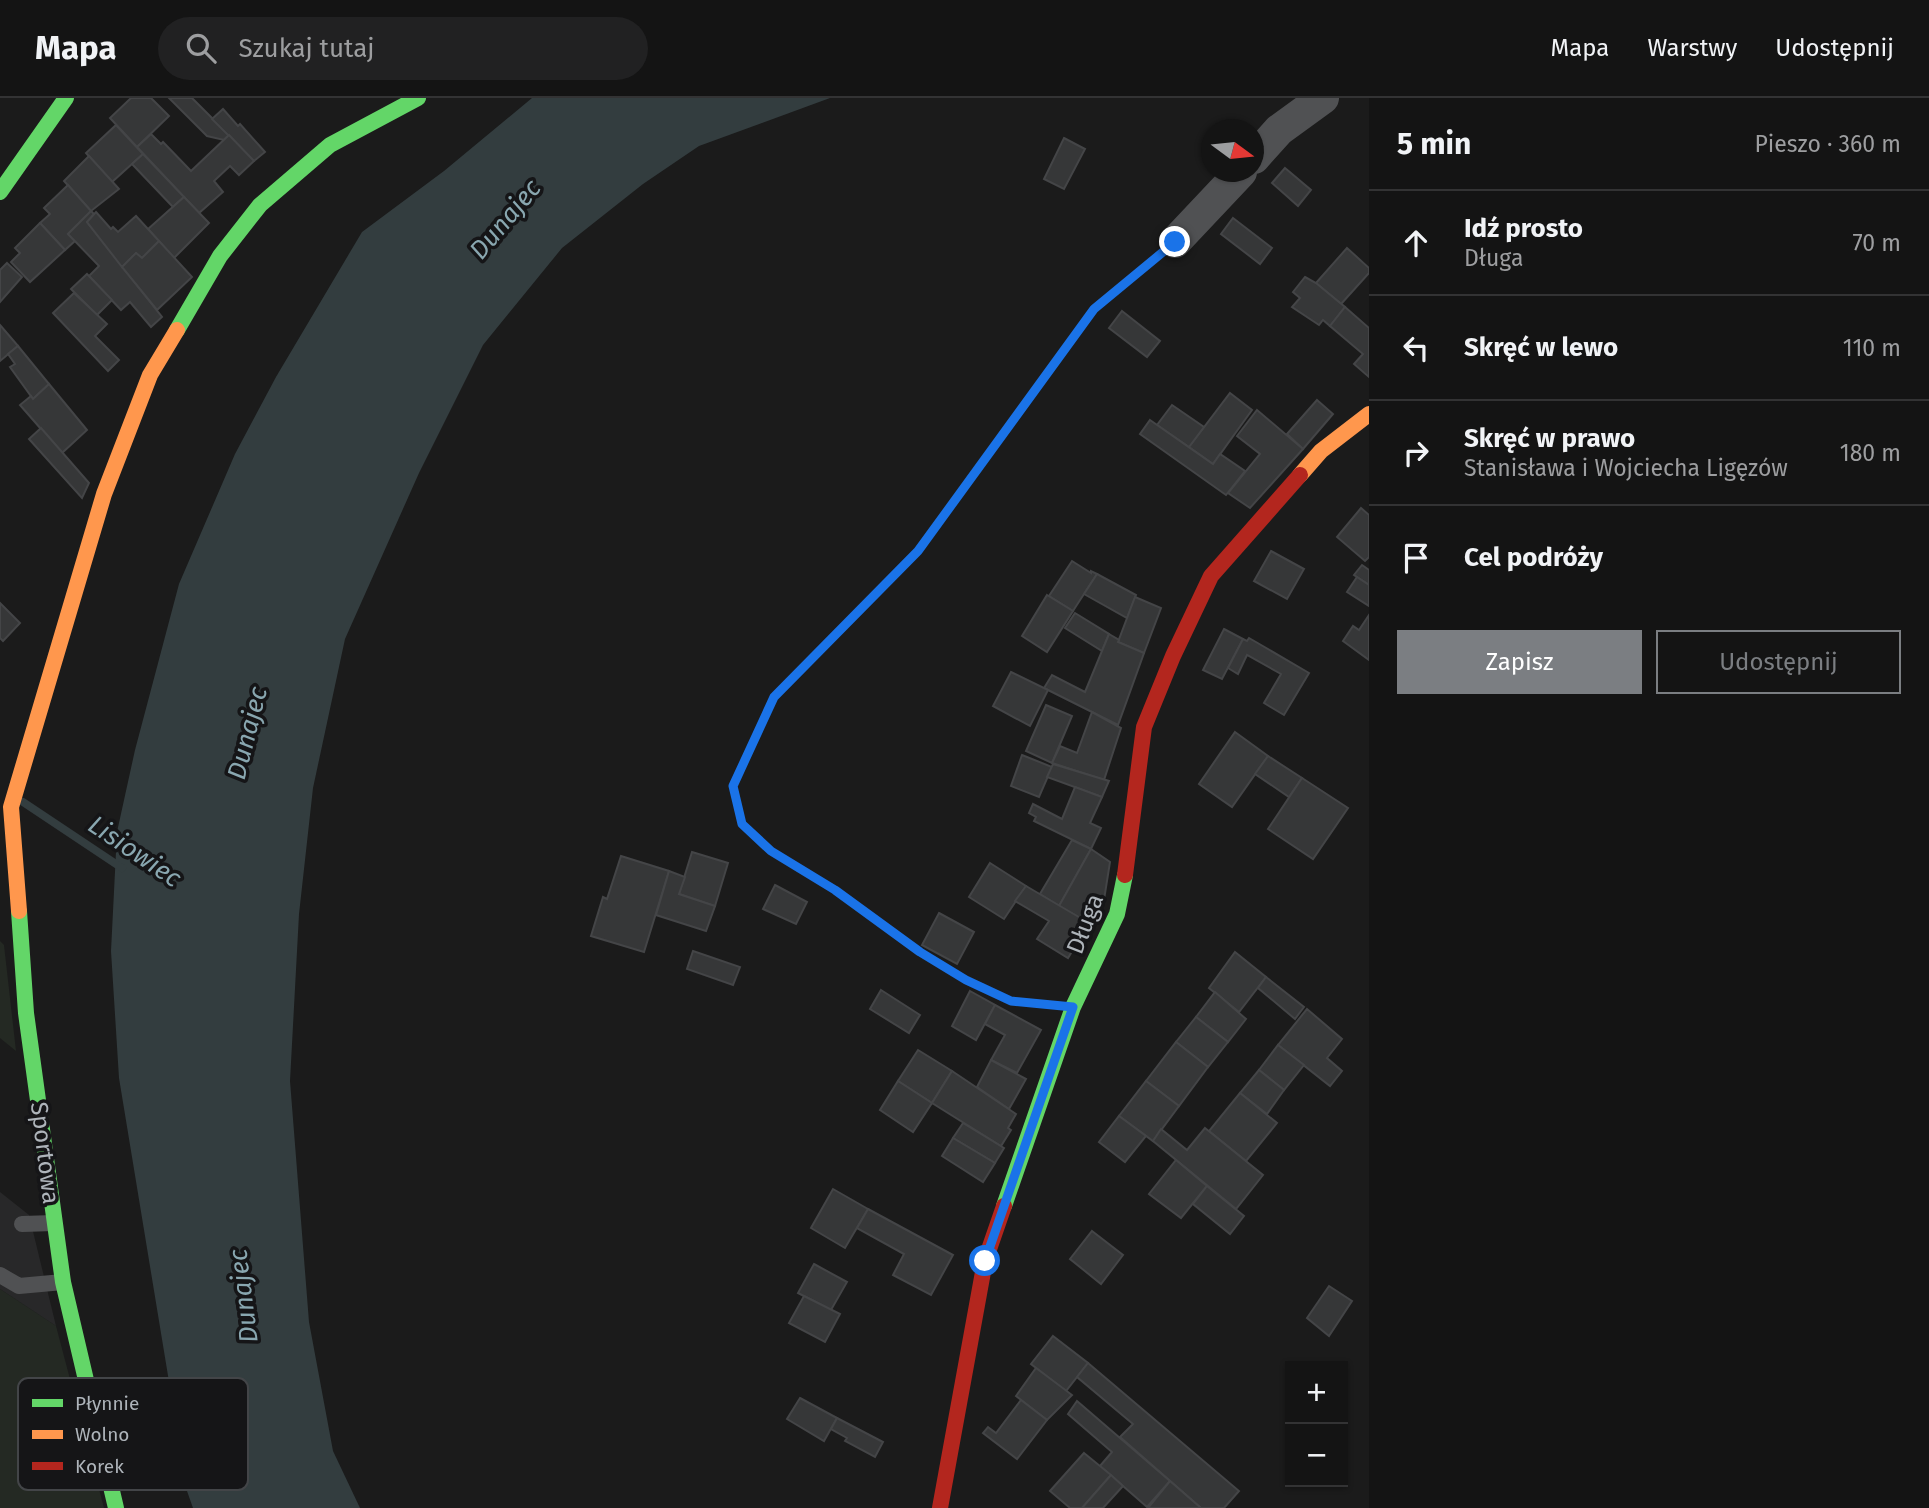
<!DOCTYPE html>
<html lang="pl">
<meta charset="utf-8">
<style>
body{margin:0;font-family:"Fira Sans",sans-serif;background:#212122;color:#f1f3f6}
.controls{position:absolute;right:21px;bottom:21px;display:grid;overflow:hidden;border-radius:0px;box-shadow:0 2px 5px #0004}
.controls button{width:63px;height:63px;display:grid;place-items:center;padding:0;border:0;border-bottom:2px solid #333334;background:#141414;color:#f1f3f6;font:35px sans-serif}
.compass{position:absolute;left:1201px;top:21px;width:63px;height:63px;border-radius:50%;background:#141414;box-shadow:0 2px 5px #0004;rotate:105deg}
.stop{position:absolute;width:21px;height:21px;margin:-16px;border:5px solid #1a73e8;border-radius:50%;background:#fff}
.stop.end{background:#1a73e8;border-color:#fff;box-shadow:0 2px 7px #0008}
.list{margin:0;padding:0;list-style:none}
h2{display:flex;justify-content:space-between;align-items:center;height:91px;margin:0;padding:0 28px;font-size:30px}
h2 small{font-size:23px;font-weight:400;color:#9d9ea0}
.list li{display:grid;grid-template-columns:46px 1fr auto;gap:21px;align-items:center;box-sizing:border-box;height:105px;padding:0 28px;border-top:2px solid #333334}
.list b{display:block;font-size:26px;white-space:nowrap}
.list p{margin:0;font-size:23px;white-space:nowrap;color:#9d9ea0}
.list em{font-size:23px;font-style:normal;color:#9d9ea0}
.actions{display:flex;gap:14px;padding:21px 28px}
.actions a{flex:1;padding:16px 0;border:2px solid #7b7e82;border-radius:0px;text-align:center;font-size:24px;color:#7b7e82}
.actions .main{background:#7b7e82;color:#fff}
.icon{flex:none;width:38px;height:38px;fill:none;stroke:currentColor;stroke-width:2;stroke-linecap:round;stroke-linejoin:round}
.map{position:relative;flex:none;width:1369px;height:1410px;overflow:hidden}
header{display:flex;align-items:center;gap:42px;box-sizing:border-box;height:98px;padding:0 35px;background:#141414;border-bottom:2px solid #333334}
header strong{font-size:33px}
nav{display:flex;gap:38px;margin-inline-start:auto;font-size:24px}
.search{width:490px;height:63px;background:#212122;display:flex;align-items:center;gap:18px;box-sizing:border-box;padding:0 24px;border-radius:38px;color:#9d9ea0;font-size:26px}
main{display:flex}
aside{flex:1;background:#141414}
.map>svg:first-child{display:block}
.built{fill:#282829}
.green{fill:#242923}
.water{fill:#333d3f}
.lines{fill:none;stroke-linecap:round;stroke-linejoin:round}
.stream{stroke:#333d3f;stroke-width:8}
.building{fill:#363738;stroke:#444547;stroke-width:2}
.path{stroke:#4b4c4e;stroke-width:4.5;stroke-dasharray:3.5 5;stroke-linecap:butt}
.lane{stroke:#505153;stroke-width:16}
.street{stroke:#505153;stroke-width:32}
.fast{stroke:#63d668;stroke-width:16}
.slow{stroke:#ff974d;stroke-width:16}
.jam{stroke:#b3261e;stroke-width:16}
.route{stroke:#1a73e8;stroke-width:9}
.labels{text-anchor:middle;stroke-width:7;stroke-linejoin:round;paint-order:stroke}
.street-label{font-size:24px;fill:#aeb4ba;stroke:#151517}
.water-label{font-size:26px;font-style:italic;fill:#89a7b0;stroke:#151517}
.key{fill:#151517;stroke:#434548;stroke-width:2}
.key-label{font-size:19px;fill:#aeb4ba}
</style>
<header>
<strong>Mapa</strong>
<div class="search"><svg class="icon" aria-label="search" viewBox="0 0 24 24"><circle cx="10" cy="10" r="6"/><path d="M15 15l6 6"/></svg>Szukaj tutaj</div>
<nav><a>Mapa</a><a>Warstwy</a><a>Udostępnij</a></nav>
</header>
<main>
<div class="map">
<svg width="1369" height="1410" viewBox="0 0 1369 1410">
<rect width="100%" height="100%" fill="#1b1b1b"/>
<!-- built -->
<path class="built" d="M0,1094L29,1117L56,1228L0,1191Z"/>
<!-- green -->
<g class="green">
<path d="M0,843L4,847L16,953L0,940Z"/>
<path d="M0,1191L56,1228L104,1410H0Z"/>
</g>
<!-- water -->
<path class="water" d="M532,0H830L699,48L643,86L562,150L483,247L419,375L345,541L313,690L299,816L290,983L309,1224L333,1353L360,1410H193L187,1393L119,980L111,853L117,734L135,652L179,486L235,356L276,279L362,134L444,73Z"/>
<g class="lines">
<!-- stream -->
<path class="stream" d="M23,704L122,770"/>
</g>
<!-- building -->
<g class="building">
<path d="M131,0H151L169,18L137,49L110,20Z"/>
<path d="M169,0H192L229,37L224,42L207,38Z"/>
<path d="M223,11L238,28L240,26L265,54L254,63L212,21Z"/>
<path d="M116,27L143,56L112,84L86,55Z"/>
<path d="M151,36L161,46L163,44L191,73L229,37L254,63L239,77L230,68L214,83L223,94L199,115L137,49Z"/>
<path d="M1064,40L1085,51L1064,91L1044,81Z"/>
<path d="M143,56L184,99L173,109L132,66Z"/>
<path d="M89,58L119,91L91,113L64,83Z"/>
<path d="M1285,70L1311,92L1298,108L1272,85Z"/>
<path d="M68,87L91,113L68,136L75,143L65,152L40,125L50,116L44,110Z"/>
<path d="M184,99L209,125L174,160L148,131Z"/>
<path d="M91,113L94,116L87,124L162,219L151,229L130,204L121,212L89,178L99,168L68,136Z"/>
<path d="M96,114L111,131L113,129L118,134L136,118L159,143L142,160L136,155L122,169L87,124Z"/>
<path d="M1233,120L1272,150L1260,166L1221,136Z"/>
<path d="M40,125L65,152L30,184L11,164L20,155L15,150Z"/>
<path d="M159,143L192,179L157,212L122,169L136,155L142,160Z"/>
<path d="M1347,150L1369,170V175L1341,206L1316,185Z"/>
<path d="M7,165L22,179L0,204V172Z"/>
<path d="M87,176L112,202L97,217L71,191Z"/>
<path d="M1305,179L1316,185L1345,209L1330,228L1323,222L1319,227L1292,209L1300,200L1293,194Z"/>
<path d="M74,195L107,226L95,238L119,262L108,273L53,215Z"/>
<path d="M1345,209L1369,230V279L1354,266L1363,256L1330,228Z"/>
<path d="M1122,213L1160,243L1147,259L1109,230Z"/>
<path d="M0,227L18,248L0,263Z"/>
<path d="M18,248L49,286L33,301L10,269L15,266L8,256Z"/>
<path d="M49,286L87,332L62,355L20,307L31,298L33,301Z"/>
<path d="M1230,295L1252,312L1213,366L1189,349Z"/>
<path d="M1317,302L1333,316L1303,351L1287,336Z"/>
<path d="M1172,307L1204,329L1189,349L1157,327Z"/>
<path d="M1257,312L1303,351L1250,410L1228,395L1260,356L1237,338Z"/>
<path d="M1150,322L1213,366L1220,356L1245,373L1226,397L1140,336Z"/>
<path d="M41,330L89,385L82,400L29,341Z"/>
<path d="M1361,410L1369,417V459L1365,463L1337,439Z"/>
<path d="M1271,453L1304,471L1287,501L1254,483Z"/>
<path d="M1072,463L1091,475V473L1097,476L1073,513L1049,498Z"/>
<path d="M1362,467L1369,472V487L1354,477Z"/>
<path d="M1097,476L1136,497L1127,520L1084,496Z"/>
<path d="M1357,479L1369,487V508L1347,494Z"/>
<path d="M1047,497L1073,513L1047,554L1022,538Z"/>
<path d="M1135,499L1161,510L1144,555L1118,544Z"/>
<path d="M0,505L20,525L3,543L0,540Z"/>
<path d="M1075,515L1109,536L1102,553L1065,530Z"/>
<path d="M1369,517V562L1343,543L1353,528L1359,532Z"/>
<path d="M1224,531L1243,541L1222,581L1203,572Z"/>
<path d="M1109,536L1119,542L1118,544L1144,555L1118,627L1044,590L1052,577L1085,594Z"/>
<path d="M1249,540L1309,575L1284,617L1264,605L1281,576L1247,557L1238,576L1228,570L1243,541L1247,543Z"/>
<path d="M1011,574L1048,592L1030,628L993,608Z"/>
<path d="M1046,607L1072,618L1052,665L1026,653Z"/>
<path d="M1092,614L1121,630L1104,682L1052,665L1060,648L1077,655Z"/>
<path d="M1235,634L1268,658L1232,709L1199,686Z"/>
<path d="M1022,657L1052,669L1039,699L1011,688Z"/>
<path d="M1268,658L1302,680L1289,699L1255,676Z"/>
<path d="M1053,666L1109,683L1102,699L1047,679Z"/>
<path d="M1302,680L1348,710L1313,761L1268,731Z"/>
<path d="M1075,689L1102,699L1090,725L1101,730L1091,751L1034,723L1036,719L1029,715L1033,706L1062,721Z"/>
<path d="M1072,742L1091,751L1059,808L1040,796Z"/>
<path d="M1091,751L1110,764L1104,802L1089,825L1059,808Z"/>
<path d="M692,754L728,765L715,808L679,796Z"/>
<path d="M621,758L669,773L644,854L591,838L603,799L607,801Z"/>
<path d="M990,765L1026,788L1004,821L969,799Z"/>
<path d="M669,773L685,779L679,796L715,808L706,833L656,817Z"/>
<path d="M775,787L807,804L796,826L763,811Z"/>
<path d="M1026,788L1089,825L1068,860L1037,841L1049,823L1015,803Z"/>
<path d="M939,815L974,834L957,866L922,847Z"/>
<path d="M693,853L740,869L733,887L687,871Z"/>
<path d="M1235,854L1266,879L1239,914L1209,890Z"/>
<path d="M1266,879L1304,909L1295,921L1258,890Z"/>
<path d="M881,892L920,917L909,935L870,911Z"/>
<path d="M970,893L995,907L976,942L952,928Z"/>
<path d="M1215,894L1246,921L1228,944L1196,919Z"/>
<path d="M995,907L1041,932L1017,975L991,962L1005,937L985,926Z"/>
<path d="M1307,911L1342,941L1327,960L1342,973L1330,988L1278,947Z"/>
<path d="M1196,919L1228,944L1208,969L1176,944Z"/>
<path d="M1176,944L1208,969L1179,1008L1146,983Z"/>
<path d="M1278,947L1304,967L1284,992L1259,972Z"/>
<path d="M918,952L952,973L932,1005L898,983Z"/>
<path d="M991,962L1026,981L1009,1011L977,989Z"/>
<path d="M1259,972L1284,992L1267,1016L1240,995Z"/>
<path d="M952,973L1016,1016L1008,1030L1011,1032L1001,1048L932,1005Z"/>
<path d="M898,983L932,1005L913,1034L880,1012Z"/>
<path d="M1146,983L1179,1008L1153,1043L1119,1018Z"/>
<path d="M1240,995L1277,1025L1246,1063L1209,1033Z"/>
<path d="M1119,1018L1146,1038L1125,1064L1099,1044Z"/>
<path d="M963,1025L1004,1050L995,1065L953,1040Z"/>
<path d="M1205,1030L1263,1077L1236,1111L1153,1043L1161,1031L1187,1052Z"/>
<path d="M953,1040L995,1065L983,1084L942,1058Z"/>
<path d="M1176,1062L1207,1088L1181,1120L1149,1096Z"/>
<path d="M1207,1088L1244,1118L1230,1136L1193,1106Z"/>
<path d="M833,1091L868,1111L845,1150L811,1130Z"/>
<path d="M868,1111L953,1157L931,1197L893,1177L904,1156L857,1130Z"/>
<path d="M1092,1133L1123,1157L1101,1186L1070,1161Z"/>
<path d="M814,1166L847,1184L831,1212L798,1195Z"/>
<path d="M1329,1188L1352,1203L1329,1238L1307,1220Z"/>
<path d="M804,1198L840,1216L825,1244L789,1225Z"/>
<path d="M1053,1238L1088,1265L1066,1293L1031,1266Z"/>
<path d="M1088,1265L1239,1393L1224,1410H1201L1120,1339L1133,1326L1077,1279Z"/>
<path d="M1036,1270L1072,1297L1047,1322L1016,1298Z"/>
<path d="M800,1300L837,1320L824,1343L787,1321Z"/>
<path d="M1021,1302L1047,1322L1017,1361L983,1335L988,1329L996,1335Z"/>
<path d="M1077,1303L1170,1383L1147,1409L1100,1368L1112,1354L1068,1316Z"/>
<path d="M837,1320L883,1344L875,1359L845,1343L847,1340L831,1331Z"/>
<path d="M1084,1355L1111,1377L1082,1410H1070L1050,1393Z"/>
<path d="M1111,1377L1123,1388L1103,1410H1082Z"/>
<path d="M1170,1383L1201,1410H1148Z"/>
</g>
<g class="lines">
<!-- path -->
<path class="path" d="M1041,906L1011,903L966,882L920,854L835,792L771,753L742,726L733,688L774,599L918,454L1094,211L1154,162"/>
<!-- lane -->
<g class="lane">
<path d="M22,1126L54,1125"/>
<path d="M0,1177L19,1188L63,1184"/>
</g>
<!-- street -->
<g class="street">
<path d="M1254,60L1279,32L1323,0"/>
<path d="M1175,144L1241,74"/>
</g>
<!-- fast -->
<g class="fast">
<path d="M0,94L66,0"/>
<path d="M177,232L220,158L260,107L330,47L418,0"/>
<path d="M19,813L26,915L63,1184L116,1410"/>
<path d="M1004,1108L1073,909L1117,816L1125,777"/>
</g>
<!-- slow -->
<g class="slow">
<path d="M1300,377L1321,353L1369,316"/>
<path d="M19,813L11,709L104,396L150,277L177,232"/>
</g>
<!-- jam -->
<g class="jam">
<path d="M1125,777L1144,629L1173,558L1211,478L1300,377"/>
<path d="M940,1410L985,1163L1004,1108"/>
</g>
</g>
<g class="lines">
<!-- route -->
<path class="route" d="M985,1163L1073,909L1011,903L966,882L920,854L835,792L771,753L742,726L733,688L774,599L918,453L1094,211L1175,144"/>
</g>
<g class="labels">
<!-- street labels -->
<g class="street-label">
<text transform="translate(1085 826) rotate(-69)" y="8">Długa</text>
<text transform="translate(45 1055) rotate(83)" y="8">Sportowa</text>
</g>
<!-- water labels -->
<g class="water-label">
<text transform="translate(505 121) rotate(-50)" y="9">Dunajec</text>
<text transform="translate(247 635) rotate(-76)" y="9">Dunajec</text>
<text transform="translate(135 753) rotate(34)" y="9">Lisiowiec</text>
<text transform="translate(243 1198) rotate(-97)" y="9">Dunajec</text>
</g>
</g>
<!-- legend -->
<rect x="18" y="1280" width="230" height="112" rx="10" class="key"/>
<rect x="32" y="1301" width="31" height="8" fill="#63d668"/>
<rect x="32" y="1332" width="31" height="9" fill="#ff974d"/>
<rect x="32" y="1364" width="31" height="8" fill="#b3261e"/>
<g class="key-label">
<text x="75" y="1312">Płynnie</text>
<text x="75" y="1343">Wolno</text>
<text x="75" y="1375">Korek</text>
</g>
</svg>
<div class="controls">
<button>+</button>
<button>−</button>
</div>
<svg class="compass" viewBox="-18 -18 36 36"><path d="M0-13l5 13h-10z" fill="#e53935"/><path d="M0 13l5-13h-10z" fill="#9d9ea0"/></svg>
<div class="stop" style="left:985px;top:1163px"></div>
<div class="stop end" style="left:1175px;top:144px"></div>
</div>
<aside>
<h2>5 min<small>Pieszo · 360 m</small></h2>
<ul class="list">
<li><svg class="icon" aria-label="ahead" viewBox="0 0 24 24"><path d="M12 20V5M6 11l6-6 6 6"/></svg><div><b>Idź prosto</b><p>Długa</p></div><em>70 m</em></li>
<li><svg class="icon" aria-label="left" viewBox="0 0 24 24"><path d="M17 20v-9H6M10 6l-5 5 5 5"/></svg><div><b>Skręć w lewo</b></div><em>110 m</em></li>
<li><svg class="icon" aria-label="right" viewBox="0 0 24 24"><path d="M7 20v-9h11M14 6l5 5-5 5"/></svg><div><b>Skręć w prawo</b><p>Stanisława i Wojciecha Ligęzów</p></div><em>180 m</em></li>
<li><svg class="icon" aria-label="arrive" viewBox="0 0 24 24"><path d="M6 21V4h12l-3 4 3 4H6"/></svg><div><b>Cel podróży</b></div></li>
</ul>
<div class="actions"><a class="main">Zapisz</a><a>Udostępnij</a></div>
</aside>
</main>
